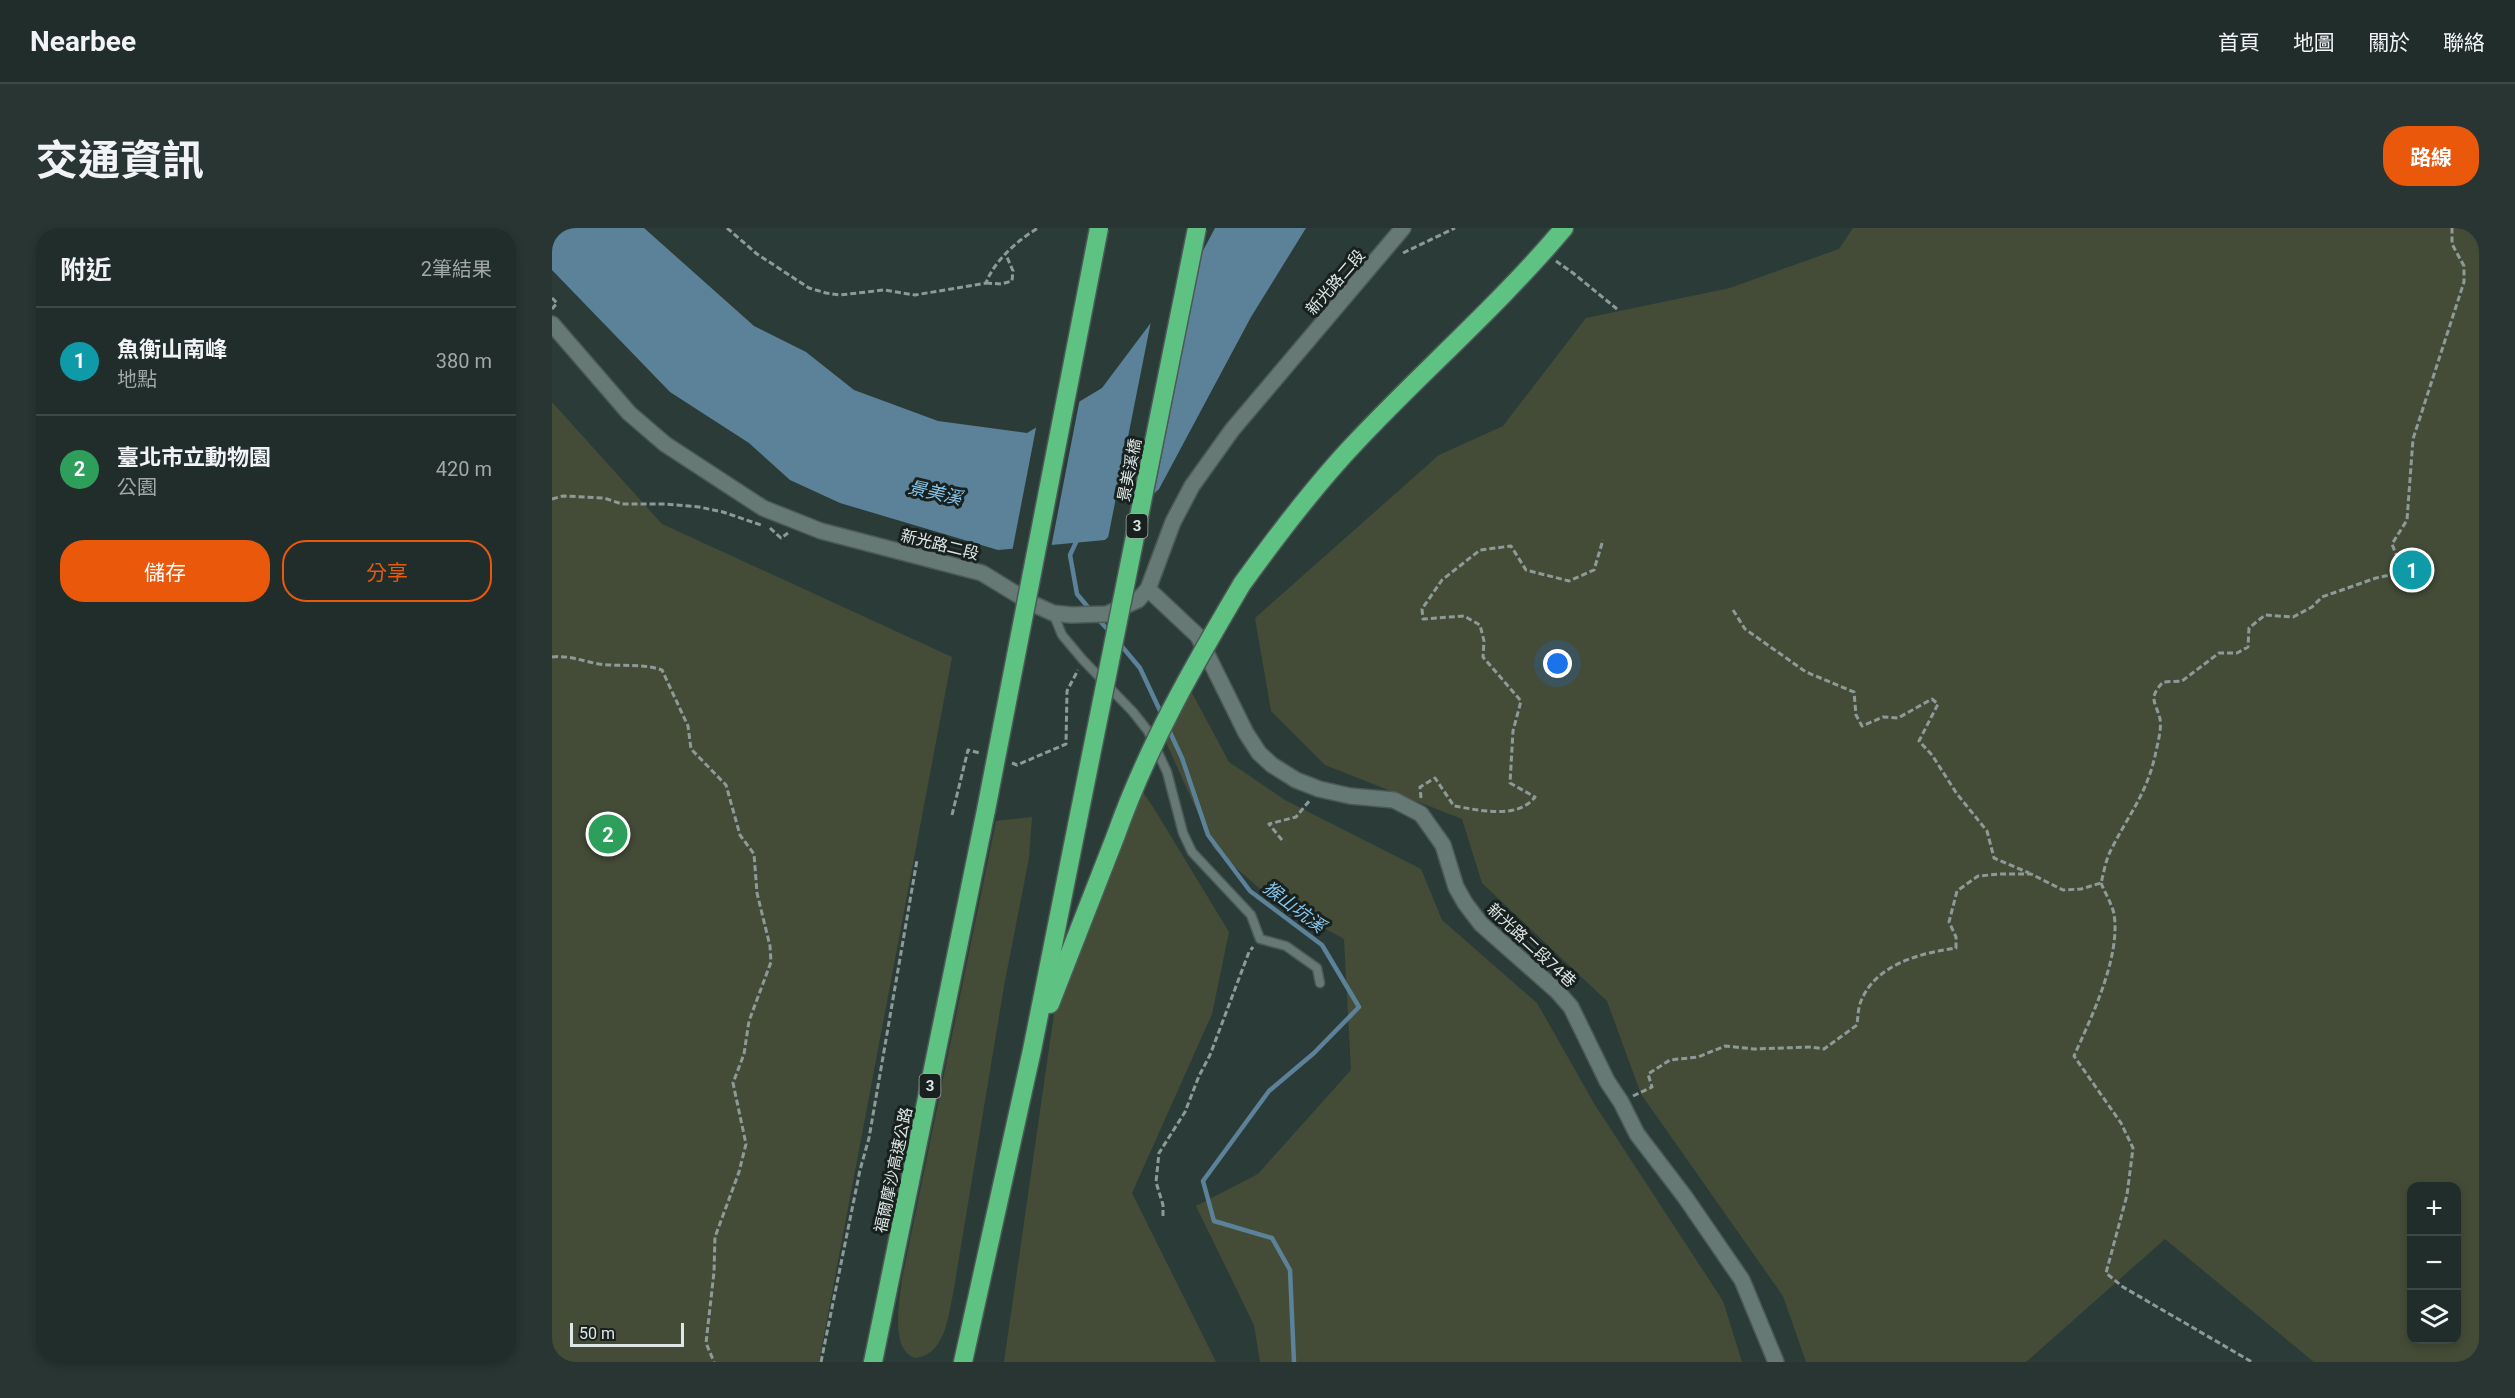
<!DOCTYPE html>
<html lang="zh-TW">
<meta charset="utf-8">
<style>
body{margin:0;font-family:Roboto,"Noto Sans TC",sans-serif;background:#283532;color:#f1f3f6}
.controls{position:absolute;right:18px;bottom:18px;display:grid;overflow:hidden;border-radius:12px;box-shadow:0 3px 9px #0003}
.controls button{width:54px;height:54px;display:grid;place-items:center;padding:0;border:0;border-bottom:2px solid #3d4947;background:#202d2a;color:#f1f3f6;font:30px sans-serif}
.scale{position:absolute;left:18px;bottom:15px;width:114px;box-sizing:border-box;padding-left:6px;border:3px solid #dde7e5;border-top:0;font-size:16px;line-height:21px;white-space:nowrap;color:#dde7e5;-webkit-text-stroke:4px #19211f;paint-order:stroke}
.you{position:absolute;left:1006px;top:436px;width:21px;height:21px;margin:-15px;border:4px solid #fff;border-radius:50%;background:#1a73e8;box-shadow:0 0 0 9px #1a73e833}
.badge{display:grid;place-items:center;width:39px;height:39px;border-radius:50%;background:#ea580c;color:#fff;font-size:20px;font-weight:700}
.pin{position:absolute;translate:-50% -50%;border:3px solid #fff;box-shadow:0 2px 6px #0006}
.list{margin:0;padding:0;list-style:none}
h2{display:flex;justify-content:space-between;align-items:center;height:78px;margin:0;padding:0 24px;font-size:26px}
h2 small{font-size:20px;font-weight:400;color:#a2a8a8}
.list li{display:grid;grid-template-columns:39px 1fr auto;gap:18px;align-items:center;box-sizing:border-box;height:108px;padding:0 24px;border-top:2px solid #3d4947}
.list b{display:block;font-size:22px;white-space:nowrap}
.list p{margin:0;font-size:20px;white-space:nowrap;color:#a2a8a8}
.list em{font-size:20px;font-style:normal;color:#a2a8a8}
.actions{display:flex;gap:12px;padding:18px 24px}
.actions a{flex:1;padding:14px 0;border:2px solid #ea580c;border-radius:24px;text-align:center;font-size:21px;color:#ea580c}
.actions .main{background:#ea580c;color:#fff}
.icon{flex:none;width:33px;height:33px;fill:none;stroke:currentColor;stroke-width:2;stroke-linecap:round;stroke-linejoin:round}
.map{position:relative;flex:none;width:1927px;height:1134px;overflow:hidden;border-radius:24px}
header{display:flex;align-items:center;gap:36px;box-sizing:border-box;height:84px;padding:0 30px;background:#202d2a;border-bottom:2px solid #3d4947}
header strong{font-size:28px}
nav{display:flex;gap:33px;margin-inline-start:auto;font-size:21px}
.intro{display:flex;align-items:center;justify-content:space-between;box-sizing:border-box;height:144px;padding:0 36px}
h1{margin:0;font-size:42px}
.button{padding:15px 27px;border-radius:24px;background:#ea580c;color:#fff;font-size:21px;font-weight:700}
main{display:flex;gap:36px;padding:0 36px}
aside{flex:1;background:#202d2a;border-radius:24px;box-shadow:0 3px 9px #0003}
.map>svg:first-child{display:block}
.green{fill:#444c38;fill-rule:evenodd}
.water{fill:#5c8299}
.pier{fill:#2b3c38}
.lines{fill:none;stroke-linecap:round;stroke-linejoin:round}
.stream{stroke:#5c8299;stroke-width:4.5}
.service-casing{stroke:#4c5a57;stroke-width:11}
.minor-casing{stroke:#4c5a57;stroke-width:18}
.tertiary-casing{stroke:#4c5a57;stroke-width:18}
.motorway-casing{stroke:#4c5a57;stroke-width:21}
.path{stroke:#8d9a97;stroke-width:3;stroke-dasharray:6 3;stroke-linecap:butt}
.service{stroke:#677975;stroke-width:8}
.minor{stroke:#677975;stroke-width:15}
.tertiary{stroke:#677975;stroke-width:15}
.motorway{stroke:#5ec282;stroke-width:18}
.motorway-bridge-casing{stroke:#4c5a57;stroke-width:21;stroke-linecap:butt}
.motorway-bridge{stroke:#5ec282;stroke-width:18}
.labels{text-anchor:middle;stroke-width:6;stroke-linejoin:round;paint-order:stroke}
.shield{fill:#19211f;stroke:#a2acaa;stroke-width:1.5}
.shield-label{font-size:15px;font-weight:bold;fill:#dde7e5}
.street-label{font-size:16px;fill:#dde7e5;stroke:#19211f}
.water-label{font-size:18px;font-style:italic;fill:#87c7ee;stroke:#19211f}
</style>
<header>
<strong>Nearbee</strong>
<nav><a>首頁</a><a>地圖</a><a>關於</a><a>聯絡</a></nav>
</header>
<div class="intro"><h1>交通資訊</h1><a class="button">路線</a></div>
<main>
<aside>
<h2>附近<small>2筆結果</small></h2>
<ul class="list">
<li><span class="badge" style="background:#0f9aa8">1</span><div><b>魚衡山南峰</b><p>地點</p></div><em>380 m</em></li>
<li><span class="badge" style="background:#2e9e5b">2</span><div><b>臺北市立動物園</b><p>公園</p></div><em>420 m</em></li>
</ul>
<div class="actions"><a class="main">儲存</a><a>分享</a></div>
</aside>
<div class="map">
<svg width="1927" height="1134" viewBox="0 0 1927 1134">
<rect width="100%" height="100%" fill="#2b3c38"/>
<!-- green -->
<g class="green">
<path d="M1301,0H1927V1134H1762L1613,1011L1474,1134H1254L1231,1068L1089,866L1055,773L930,655L910,591L773,537L719,483L703,390L887,227L951,198L1034,90L1178,60L1287,21ZM1860,958H1904V1112H1860Z"/>
<path d="M0,174L110,296L400,429L267,1134H0Z"/>
<path d="M633,452L677,534L733,572L869,641L890,692L985,775L1043,877L1171,1073L1190,1134H708L702,1097L644,978L706,946L799,842L792,711L720,671L662,621L605,494Z"/>
<path d="M579,547L601,579L677,704L660,786L580,965L664,1134H452L505,765Z"/>
<path d="M480,589L477,630L452,758L401,1066C396,1089 393,1126 364,1130C337,1123 348,1071 350,1051L444,593Z"/>
</g>
<!-- water -->
<path class="water" d="M0,0H92L202,98L254,124L302,162L386,193L475,205L550,160L646,32L663,0H754L699,89L607,261L553,312L446,322L288,275L238,252L197,215L118,164L0,42Z"/>
<!-- pier -->
<g class="pier">
<path d="M652,15L601,271L555,315L600,88L643,30Z"/>
<path d="M528,170L499,320L460,324L485,195Z"/>
</g>
<g class="lines">
<!-- stream -->
<g class="stream">
<path d="M526,310L518,327L525,366L540,384"/>
<path d="M545,390L558,404"/>
<path d="M567,415L588,440L610,487"/>
<path d="M616,500L630,530L656,607L698,663L770,717L807,779L762,825L717,863L651,953L662,993L720,1010L738,1042L742,1134"/>
</g>
<!-- service casing -->
<g class="service-casing">
<path id="service" d="M501,385L510,407L531,432L581,484L596,503L615,544L631,605L640,624L699,687L708,711L734,718L765,740L768,755"/>
</g>
<!-- minor casing -->
<g class="minor-casing">
<path id="minor" d="M596,361L646,408L694,505L707,525L720,537L744,552L767,561L798,568L842,572L869,586L891,617L904,659L913,675L929,696L1005,763L1019,779L1055,853L1069,874L1085,906L1133,969L1190,1052L1224,1134"/>
</g>
<!-- tertiary casing -->
<g class="tertiary-casing">
<path id="tertiary" d="M0,96L77,185L113,216L211,280L269,303L430,345L479,375L501,385L519,387L555,386L586,372L596,361L621,294L640,258L680,202L851,0"/>
</g>
<!-- motorway casing -->
<g class="motorway-casing">
<g id="motorway">
<path d="M690,356C726,306 763,257 805,213C873,141 948,76 1012,0"/>
<path d="M498,776L564,607"/>
<path d="M321,1134L434,582"/>
<path d="M411,1134L480,822L525,597"/>
</g>
</g>
<!-- path -->
<g class="path">
<path d="M175,0L205,26L257,60L274,65L288,67L332,62L363,67L434,55C442,33 466,12 486,0"/>
<path d="M851,25L903,0"/>
<path d="M1004,33L1021,45L1065,81"/>
<path d="M434,55L449,56L460,53L461,43L454,27"/>
<path d="M0,70L5,75L0,81"/>
<path d="M0,271L11,268L52,270L70,276H113L147,279L171,284L209,297"/>
<path d="M218,300L229,310L236,305"/>
<path d="M1851,344L1866,335"/>
<path d="M1181,382L1193,401L1254,444L1302,464L1304,487L1310,498L1331,489L1346,490L1380,471L1386,476L1367,513L1380,527L1405,566L1435,603L1442,630L1477,645"/>
<path d="M0,429C17,427 30,433 47,436C69,439 89,435 110,442L136,498L139,521L174,557L188,607L202,626L205,665L218,718L219,734L197,793L192,826L181,855L194,916L187,944L163,1009L162,1044L154,1115L162,1134"/>
<path d="M460,535L465,537L514,516L515,463L526,442"/>
<path d="M869,570L868,559L883,550L902,578C927,582 965,592 983,569L958,555L961,503L969,473L931,429L932,413L928,397L912,388L871,391L870,381L890,352L928,322L959,318L974,342L1017,353L1042,342L1051,312"/>
<path d="M400,587L416,522L428,525"/>
<path d="M730,612L717,596L744,589L758,572"/>
<path d="M1549,655C1553,665 1560,676 1562,686C1569,729 1539,790 1522,828L1569,895L1581,920L1575,967L1554,1045L1571,1059L1700,1134"/>
<path d="M1081,868L1100,859L1096,846L1118,832L1146,829L1173,818L1202,821L1259,819L1272,821L1305,797C1306,789 1306,780 1309,773C1324,736 1369,725 1404,720V709L1397,694L1405,663L1426,648L1449,646H1479L1511,662L1529,661L1549,655C1552,644 1554,630 1560,620C1577,586 1594,567 1603,528C1605,518 1610,501 1608,491C1603,472 1596,471 1611,454L1630,453L1667,425H1685L1696,419L1697,400L1713,387L1741,389L1760,379L1770,369L1824,350L1851,344L1840,316L1855,292L1861,211L1912,54V38L1900,16V0"/>
<path d="M611,988V977L604,954L607,925L633,884L647,848L658,827L697,724L701,719"/>
<path d="M269,1134L308,942L317,910L365,632"/>
</g>
<!-- service -->
<use href="#service" class="service"/>
<!-- minor -->
<use href="#minor" class="minor"/>
<!-- tertiary -->
<use href="#tertiary" class="tertiary"/>
<!-- motorway -->
<use href="#motorway" class="motorway"/>
<!-- motorway-bridge casing -->
<g class="motorway-bridge-casing">
<g id="motorway-bridge">
<path d="M434,582L547,0"/>
<path d="M525,597L645,0"/>
<path d="M564,607C596,517 642,437 690,356"/>
</g>
</g>
<!-- motorway-bridge -->
<use href="#motorway-bridge" class="motorway-bridge"/>
</g>
<g class="labels">
<!-- shield labels -->
<g class="shield">
<rect x="574.5" y="286" width="21" height="24" rx="4.5"/>
<rect x="367.5" y="846" width="21" height="24" rx="4.5"/>
</g>
<g class="shield-label">
<text x="585" y="303">3</text>
<text x="378" y="863">3</text>
</g>
<!-- street labels -->
<g class="street-label">
<text transform="translate(783 54) rotate(-49)" y="6">新光路二段</text>
<text transform="translate(577 242) rotate(-79)" y="6">景美溪橋</text>
<text transform="translate(388 316) rotate(14)" y="6">新光路二段</text>
<text transform="translate(980 717) rotate(43)" y="6">新光路二段74巷</text>
<text transform="translate(341 942) rotate(-78)" y="6">福爾摩沙高速公路</text>
</g>
<!-- water labels -->
<g class="water-label">
<text transform="translate(383 265) rotate(13)" y="6">景美溪</text>
<text transform="translate(742 679) rotate(37)" y="6">猴山坑溪</text>
</g>
</g>
</svg>
<div class="controls">
<button>+</button>
<button>−</button>
<button><svg class="icon" aria-label="layers" viewBox="0 0 24 24"><path d="M12 4l9 5-9 5-9-5zM3 14l9 5 9-5"/></svg></button>
</div>
<div class="scale">50 m</div>
<div class="you"></div>
<div class="pin badge" style="left:1860px;top:342px;background:#0f9aa8">1</div>
<div class="pin badge" style="left:56px;top:606px;background:#2e9e5b">2</div>
</div>
</main>
